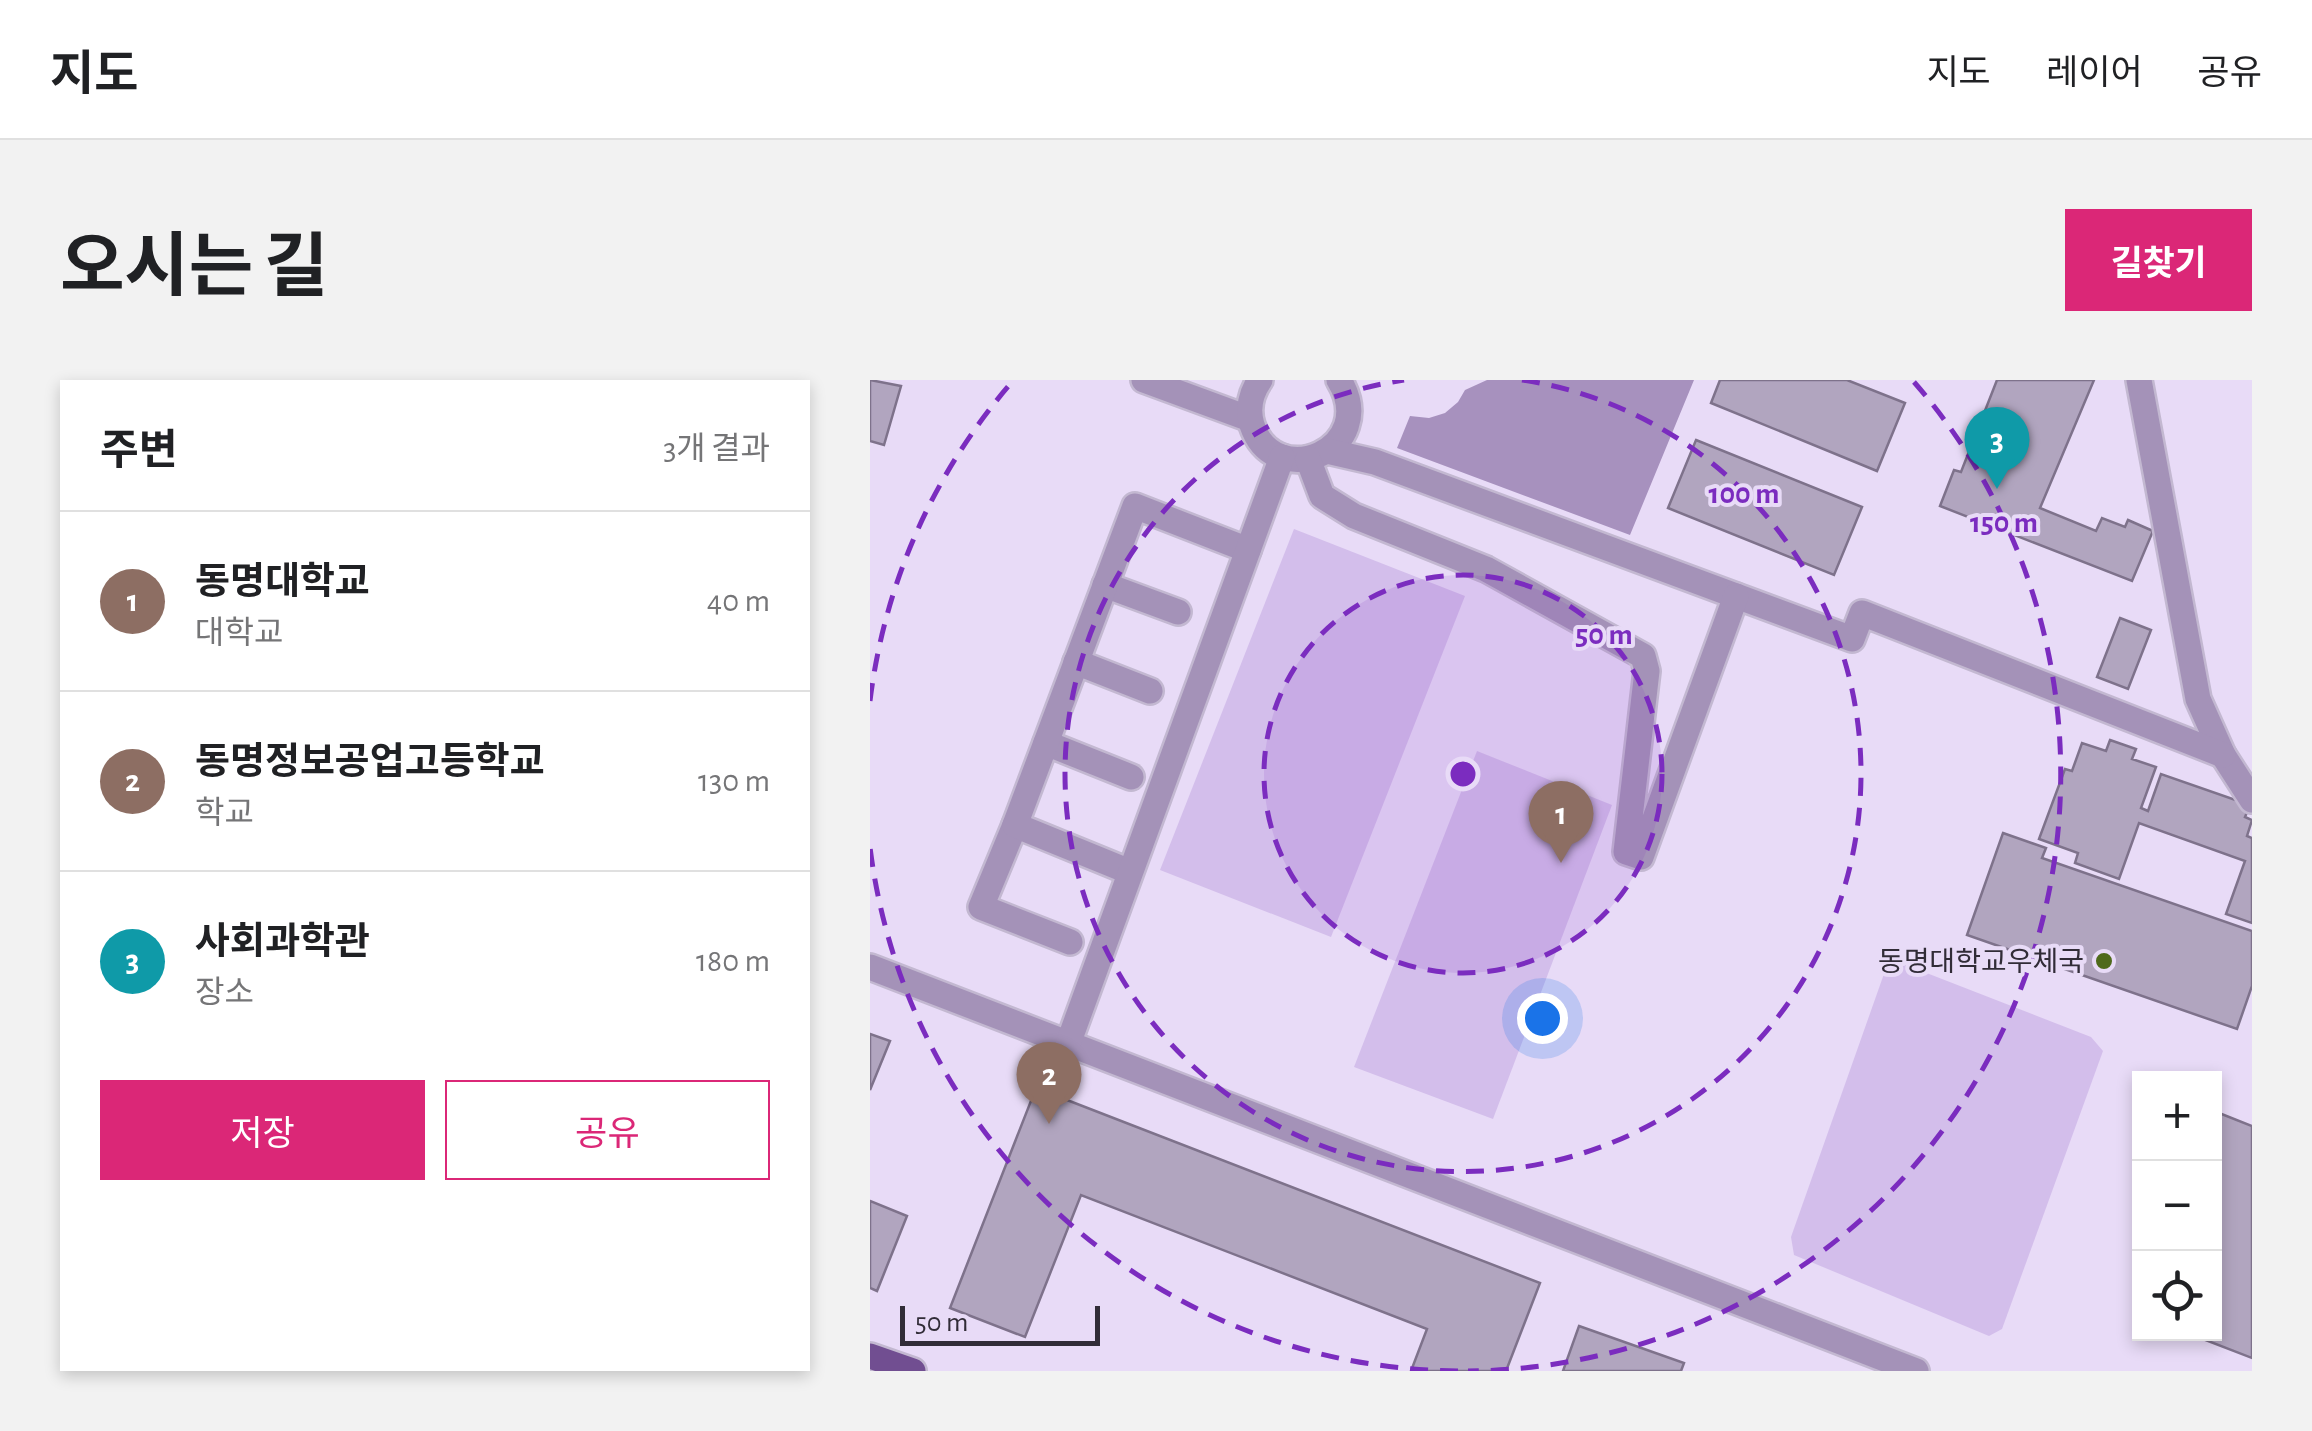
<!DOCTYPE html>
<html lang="ko">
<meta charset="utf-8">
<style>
body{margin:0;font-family:"Alegreya Sans","Noto Sans KR",sans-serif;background:#f2f2f2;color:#202124}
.controls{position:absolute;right:30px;bottom:30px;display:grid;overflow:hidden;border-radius:0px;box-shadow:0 5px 15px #0003}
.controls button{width:90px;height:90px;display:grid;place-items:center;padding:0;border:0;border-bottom:2px solid #e0e0e0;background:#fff;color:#202124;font:50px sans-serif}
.scale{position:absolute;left:30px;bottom:25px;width:200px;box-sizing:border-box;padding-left:10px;border:5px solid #312c37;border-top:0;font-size:28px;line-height:35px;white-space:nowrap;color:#312c37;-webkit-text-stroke:8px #e8dbf7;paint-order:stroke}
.you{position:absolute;left:672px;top:638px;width:35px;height:35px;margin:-25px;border:8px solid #fff;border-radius:50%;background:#1a73e8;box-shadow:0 0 0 15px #1a73e833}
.badge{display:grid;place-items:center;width:65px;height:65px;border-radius:50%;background:#db2777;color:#fff;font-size:32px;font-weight:700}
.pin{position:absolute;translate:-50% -82px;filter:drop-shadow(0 2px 5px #0008)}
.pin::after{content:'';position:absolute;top:52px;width:35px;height:30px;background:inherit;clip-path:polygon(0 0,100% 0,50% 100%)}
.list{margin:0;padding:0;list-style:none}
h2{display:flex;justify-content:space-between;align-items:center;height:130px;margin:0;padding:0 40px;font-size:42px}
h2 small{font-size:32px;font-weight:400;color:#757577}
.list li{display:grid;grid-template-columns:65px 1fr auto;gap:30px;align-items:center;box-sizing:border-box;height:180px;padding:0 40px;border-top:2px solid #e0e0e0}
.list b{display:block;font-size:38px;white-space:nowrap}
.list p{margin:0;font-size:32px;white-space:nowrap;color:#757577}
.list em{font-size:32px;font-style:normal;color:#757577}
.actions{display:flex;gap:20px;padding:30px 40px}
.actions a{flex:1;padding:22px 0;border:2px solid #db2777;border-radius:0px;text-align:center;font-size:35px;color:#db2777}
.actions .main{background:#db2777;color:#fff}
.icon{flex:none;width:55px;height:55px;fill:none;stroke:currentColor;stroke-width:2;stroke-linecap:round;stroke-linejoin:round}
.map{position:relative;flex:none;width:1382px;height:991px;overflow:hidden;border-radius:0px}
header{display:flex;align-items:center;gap:60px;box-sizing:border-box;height:140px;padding:0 50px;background:#fff;border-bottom:2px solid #e0e0e0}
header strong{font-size:48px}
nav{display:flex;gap:55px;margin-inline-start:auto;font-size:35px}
.intro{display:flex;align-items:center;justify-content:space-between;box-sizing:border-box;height:240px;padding:0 60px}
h1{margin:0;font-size:70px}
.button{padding:25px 45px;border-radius:0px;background:#db2777;color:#fff;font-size:35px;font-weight:700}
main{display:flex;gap:60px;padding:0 60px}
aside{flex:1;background:#fff;border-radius:0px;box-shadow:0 5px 15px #0003}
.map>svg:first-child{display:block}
.green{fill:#d3beeb}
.forest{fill:#a791be}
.building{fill:#b1a5bf;stroke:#7e728b;stroke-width:2.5}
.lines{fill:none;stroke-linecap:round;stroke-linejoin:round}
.minor-casing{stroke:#c3b8d1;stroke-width:30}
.major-casing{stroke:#c3b8d1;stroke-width:30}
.minor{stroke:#a492b8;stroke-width:25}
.major{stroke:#714e91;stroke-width:25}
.ring{fill:none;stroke:#7b2cbf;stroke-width:5;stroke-dasharray:18 12}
.poi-dot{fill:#4f6a1c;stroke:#e8dbf7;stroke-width:4}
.labels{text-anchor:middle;stroke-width:8;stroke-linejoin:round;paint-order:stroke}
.poi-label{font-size:28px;fill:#312c37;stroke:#e8dbf7;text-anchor:end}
.centre{fill:#7b2cbf;stroke:#e8dbf7;stroke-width:5}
.ring-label{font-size:30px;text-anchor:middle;font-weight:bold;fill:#7b2cbf;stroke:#e8dbf7;stroke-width:8;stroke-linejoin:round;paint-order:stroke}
</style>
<header>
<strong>지도</strong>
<nav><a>지도</a><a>레이어</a><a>공유</a></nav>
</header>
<div class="intro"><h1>오시는 길</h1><a class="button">길찾기</a></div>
<main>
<aside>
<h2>주변<small>3개 결과</small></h2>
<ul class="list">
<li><span class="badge" style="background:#8d6e63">1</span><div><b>동명대학교</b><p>대학교</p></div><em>40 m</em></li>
<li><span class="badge" style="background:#8d6e63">2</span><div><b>동명정보공업고등학교</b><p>학교</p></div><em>130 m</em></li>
<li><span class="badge" style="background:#0f9aa8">3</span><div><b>사회과학관</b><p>장소</p></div><em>180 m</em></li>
</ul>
<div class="actions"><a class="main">저장</a><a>공유</a></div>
</aside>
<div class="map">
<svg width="1382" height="991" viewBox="0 0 1382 991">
<rect width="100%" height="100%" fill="#e8dbf7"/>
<!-- green -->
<g class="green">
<path d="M424,149L595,216L461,557L290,490Z"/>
<path d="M607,371L742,425L623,739L484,687Z"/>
<path d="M1036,585L1221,657L1233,671L1132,949L1119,956L924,875L921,857L1015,591Z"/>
</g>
<!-- forest -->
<path class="forest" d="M617,0H824L760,155L527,68L540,36L559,38L575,33L588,22L595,10Z"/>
<!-- building -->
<g class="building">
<path d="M0,0L31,6L14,65L0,61Z"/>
<path d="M850,0H977L1035,23L1007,91L841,23Z"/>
<path d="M1127,0H1224L1170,128L1226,151L1232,138L1255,147L1258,140L1283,151L1262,201L1070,126L1084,90L1091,92Z"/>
<path d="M826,60L992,127L964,195L798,128Z"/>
<path d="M1250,238L1281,250L1258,309L1227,297Z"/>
<path d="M1240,360L1266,369L1262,379L1286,387L1271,428L1278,431L1291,394L1380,425L1375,437L1382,440L1377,456L1382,458V543L1356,534L1375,481L1269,443L1249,499L1205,483L1208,473L1169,459L1195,389L1202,391L1212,363L1236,371Z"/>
<path d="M1133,453L1176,468L1172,478L1382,551V606L1367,649L1097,555Z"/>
<path d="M0,654L20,661L0,710Z"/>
<path d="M166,708L670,903L636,991H541L557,949L211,815L155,957L80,928Z"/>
<path d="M1344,731L1382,746V978L1320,954H1344Z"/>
<path d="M0,821L37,836L7,911L0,908Z"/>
<path d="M709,946L814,983L811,991H693Z"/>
</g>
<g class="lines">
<!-- minor casing -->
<g class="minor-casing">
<g id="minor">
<path d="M274,0L380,39"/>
<path d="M390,0C381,13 377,29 382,45C405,114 511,69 469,0"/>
<path d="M1269,0L1328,319L1353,375L1382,420"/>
<path d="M457,71L505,82L982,259L992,233L1353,375"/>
<path d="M438,79L452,116L484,136L616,189L773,276L777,291L756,472L771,477L866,216"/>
<path d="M235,205L308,232"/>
<path d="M206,282L280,311"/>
<path d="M176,363L261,397"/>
<path d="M145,445L111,527L200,562"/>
<path d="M260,492L145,445L265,126L378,170"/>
<path d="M0,587L1046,991"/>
<path d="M198,664L412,77"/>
</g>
</g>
<!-- major casing -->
<g class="major-casing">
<path id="major" d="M0,976L43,991"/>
</g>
<!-- minor -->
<use href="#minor" class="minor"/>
<!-- major -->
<use href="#major" class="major"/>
</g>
<!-- distance rings -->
<circle cx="593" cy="394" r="199" fill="#7b2cbf" fill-opacity=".12"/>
<g class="ring">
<circle cx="593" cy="394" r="199"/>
<path d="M652 0A398 398 0 1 1 534 0"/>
<path d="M588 991A597 597 0 0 1 0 467M0 321A597 597 0 0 1 142 2M1044 2A597 597 0 0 1 598 991"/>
</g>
<!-- markers -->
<circle class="poi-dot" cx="1234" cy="581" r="10"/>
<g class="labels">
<!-- poi labels -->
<g class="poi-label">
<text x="1214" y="591">동명대학교우체국</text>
</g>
</g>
<circle cx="593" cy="394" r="15" class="centre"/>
<g class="ring-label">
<text x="874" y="123">100 m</text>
<text x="1134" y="152">150 m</text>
<text x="734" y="264">50 m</text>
</g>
</svg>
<div class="controls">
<button>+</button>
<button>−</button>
<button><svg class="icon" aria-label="locate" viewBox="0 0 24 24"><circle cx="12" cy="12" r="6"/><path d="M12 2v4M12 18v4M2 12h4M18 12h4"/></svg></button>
</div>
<div class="scale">50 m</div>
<div class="you"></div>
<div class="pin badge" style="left:691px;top:483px;background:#8d6e63">1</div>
<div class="pin badge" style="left:179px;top:744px;background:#8d6e63">2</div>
<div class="pin badge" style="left:1127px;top:109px;background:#0f9aa8">3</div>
</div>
</main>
